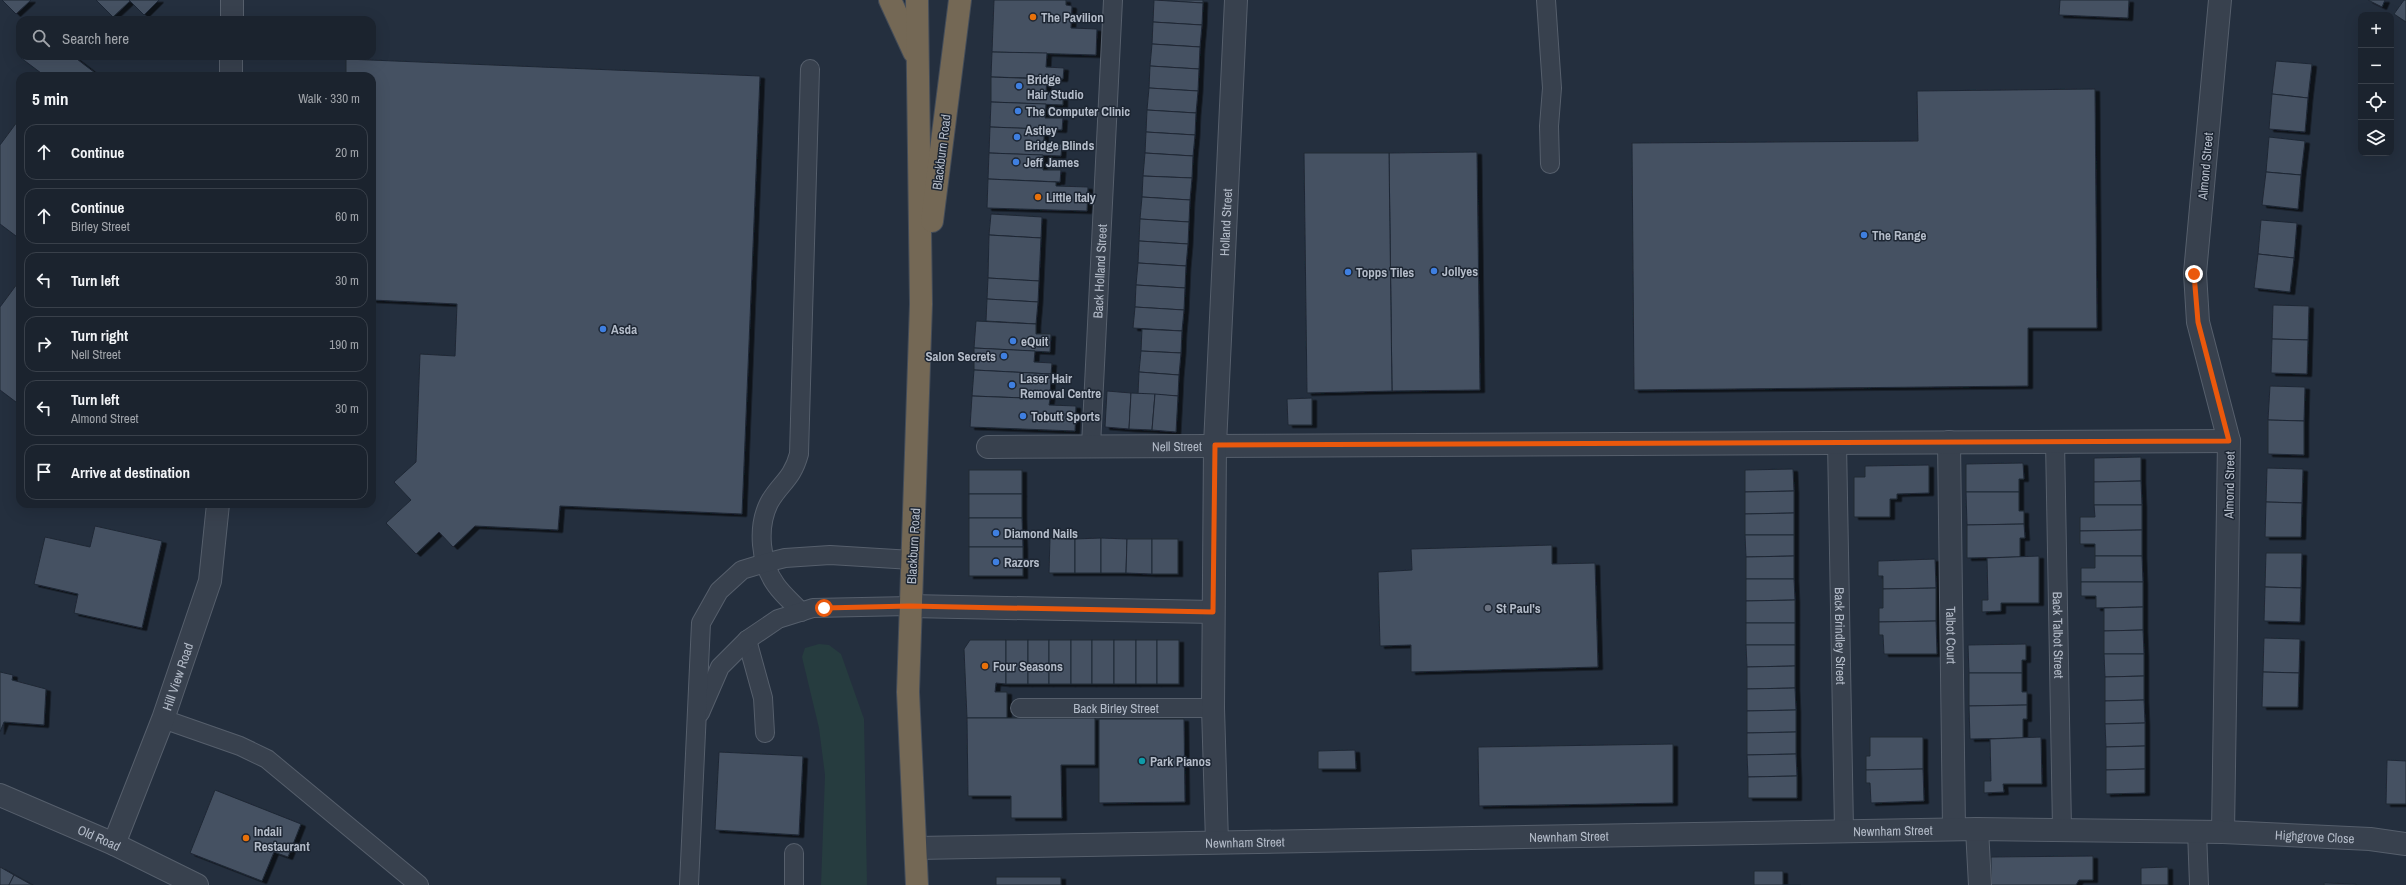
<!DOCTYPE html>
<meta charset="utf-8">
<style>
body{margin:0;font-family:"Archivo Narrow",sans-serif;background:#242b36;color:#f1f3f6}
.controls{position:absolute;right:12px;top:12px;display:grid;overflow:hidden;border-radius:8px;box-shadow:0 4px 16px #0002}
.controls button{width:36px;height:36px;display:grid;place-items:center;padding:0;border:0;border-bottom:1px solid #39404a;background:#1b232e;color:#f1f3f6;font:20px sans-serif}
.stop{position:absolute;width:12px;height:12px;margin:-9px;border:3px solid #ea580c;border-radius:50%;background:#fff}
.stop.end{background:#ea580c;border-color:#fff;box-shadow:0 1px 4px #0008}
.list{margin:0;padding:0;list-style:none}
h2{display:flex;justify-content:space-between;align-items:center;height:52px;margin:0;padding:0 16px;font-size:17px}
h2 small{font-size:13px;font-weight:400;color:#a0a4aa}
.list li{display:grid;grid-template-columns:26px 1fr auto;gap:12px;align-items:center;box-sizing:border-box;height:56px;margin:0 8px 8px;padding:0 8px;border:1px solid #39404a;border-radius:12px}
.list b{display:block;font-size:15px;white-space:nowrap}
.list p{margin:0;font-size:13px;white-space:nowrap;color:#a0a4aa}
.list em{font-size:13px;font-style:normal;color:#a0a4aa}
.icon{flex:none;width:22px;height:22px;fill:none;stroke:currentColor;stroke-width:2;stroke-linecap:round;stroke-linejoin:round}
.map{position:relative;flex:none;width:2406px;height:885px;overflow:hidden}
.search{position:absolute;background:#1b232e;box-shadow:0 4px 16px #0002;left:16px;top:16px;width:360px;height:44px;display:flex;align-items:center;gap:10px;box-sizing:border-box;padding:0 14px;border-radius:12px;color:#a0a4aa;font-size:15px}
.panel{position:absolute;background:#1b232e;box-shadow:0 4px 16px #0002;left:16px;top:72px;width:360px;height:436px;border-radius:12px}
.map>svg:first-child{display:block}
.grass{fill:#263c3f}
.building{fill:#455162;stroke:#1f2835;filter:url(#shadow)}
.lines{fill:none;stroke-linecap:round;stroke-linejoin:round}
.lane-casing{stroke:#565f6c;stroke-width:20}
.street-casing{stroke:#565f6c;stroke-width:24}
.highway-casing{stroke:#434c59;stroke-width:24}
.lane{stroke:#38414e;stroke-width:18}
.street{stroke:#38414e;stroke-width:22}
.highway{stroke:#746855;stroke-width:22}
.route{stroke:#ea580c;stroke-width:5}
.food-dot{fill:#e8710a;stroke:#1d2633;stroke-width:1.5}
.shop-dot{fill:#3f7fe0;stroke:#1d2633;stroke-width:1.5}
.worship-dot{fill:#6b7280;stroke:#1d2633;stroke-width:1.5}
.culture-dot{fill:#0f9aa8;stroke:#1d2633;stroke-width:1.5}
.labels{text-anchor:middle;stroke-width:3;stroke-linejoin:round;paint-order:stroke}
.poi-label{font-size:13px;font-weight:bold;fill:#b4bcc9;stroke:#1d2633;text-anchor:start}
.street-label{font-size:13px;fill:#b4bcc9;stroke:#1d2633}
</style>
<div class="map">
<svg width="2406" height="885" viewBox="0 0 2406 885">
<defs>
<filter id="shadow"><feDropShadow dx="4.5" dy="2.5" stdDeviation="0" flood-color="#0009"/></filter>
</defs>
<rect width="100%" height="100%" fill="#242f3e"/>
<!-- grass -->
<path class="grass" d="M819,644L829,645L841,654L864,719L867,885H821L825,775L819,728L802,657L805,648Z"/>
<!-- building -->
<g class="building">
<path d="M2,0H31L16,14Z"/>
<path d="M96,0H129L130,1L113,17Z"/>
<path d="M129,0H159L144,15Z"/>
<path d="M994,0H1066V5L1072,6L1071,28L1097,29L1096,55L992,52Z"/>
<path d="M1154,0H1203V3Z"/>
<path d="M1154,0L1203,3L1202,25L1153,22Z"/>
<path d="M2060,0H2129L2128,18L2059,15Z"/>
<path d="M2368,0H2385L2382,7Z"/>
<path d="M2404,0H2406V22L2394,14Z"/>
<path d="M1153,22L1202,25L1200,47L1152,44Z"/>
<path d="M1152,44L1200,47L1199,69L1150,66Z"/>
<path d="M992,52L1047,53L1046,67L1064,68L1063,79L991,77Z"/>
<path d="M22,56H73L99,76H45L21,58Z"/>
<path d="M346,59L760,76L742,514L560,506L558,530L475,526L453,547L439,532L416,554L386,523L411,500L394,482L416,462L420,354L455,356L457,304L372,300V76H346Z"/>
<path d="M2276,61L2312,64L2308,98L2272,94Z"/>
<path d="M1150,66L1199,69L1198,91L1149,88Z"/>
<path d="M991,77L1047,79L1046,92L1063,93V105L991,102Z"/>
<path d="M1149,88L1198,91L1196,113L1147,110Z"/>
<path d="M2095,89L2097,328H2028V386L1634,390L1632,143L1918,141L1917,91Z"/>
<path d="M2272,94L2308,98L2305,132L2269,129Z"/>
<path d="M991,102L1046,104L1045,118H1063L1062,130L990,127Z"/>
<path d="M1147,110L1196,113L1195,135L1146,132Z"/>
<path d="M20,118V239L0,224V145Z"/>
<path d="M990,127L1044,129V144H1062L1061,156L989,153Z"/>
<path d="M1146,132L1195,135L1193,156L1145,153Z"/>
<path d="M2269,137L2305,141L2301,175L2266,172Z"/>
<path d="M1477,152L1480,390L1392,391L1389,153Z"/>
<path d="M989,153L1043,155V170H1061L1060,182L988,179Z"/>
<path d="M1145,153L1193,156L1192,178L1143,176Z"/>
<path d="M1304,153H1389L1392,391L1307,393Z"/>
<path d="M2266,172L2301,175L2298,209L2262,205Z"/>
<path d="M1143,176L1192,178L1190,200L1142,197Z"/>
<path d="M988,179L1056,182V186L1088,187L1087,211L987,208Z"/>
<path d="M1142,197L1190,200L1189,222L1140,219Z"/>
<path d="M991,214L1042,217L1041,238L989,235Z"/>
<path d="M1140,219L1189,222L1188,244L1139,241Z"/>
<path d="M2261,220L2297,223L2294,258L2258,254Z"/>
<path d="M989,235L1041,238L1039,281L988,278Z"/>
<path d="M1139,241L1188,244L1186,266L1138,263Z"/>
<path d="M2258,254L2294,258L2290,292L2254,288Z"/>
<path d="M1138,263L1186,266L1185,288L1136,285Z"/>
<path d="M988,278L1039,281L1038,302L987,299Z"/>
<path d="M20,280V405L0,390V307Z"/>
<path d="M1136,285L1185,288L1184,310L1135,307Z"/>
<path d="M987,299L1038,302L1036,324L986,321Z"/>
<path d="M2273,305L2309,306L2308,340L2272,339Z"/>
<path d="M1135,307L1184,310L1182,331L1133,328Z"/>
<path d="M976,321L1036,324V334H1051L1050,352L974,348Z"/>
<path d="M1142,329L1182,331L1181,353L1141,351Z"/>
<path d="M2272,339L2308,340L2307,374L2271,373Z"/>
<path d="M974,348L1035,351L1034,362L1052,363L1051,374L974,370Z"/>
<path d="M1141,351L1181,353L1179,375L1139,372Z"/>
<path d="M974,370L1051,374L1050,399L972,396Z"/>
<path d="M1139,372L1179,375L1178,396L1138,394Z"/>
<path d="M2270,386L2305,387L2304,421L2268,420Z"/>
<path d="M1107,391L1131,393L1129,429L1105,427Z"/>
<path d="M1131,393L1155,394L1152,430L1129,429Z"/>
<path d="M1155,394L1178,396L1176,432L1152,430Z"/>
<path d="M972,396L1050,399L1049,405L1076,406L1075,431L970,427Z"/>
<path d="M1312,398V425H1288L1287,399Z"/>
<path d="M2268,420L2304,421V455L2268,454Z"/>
<path d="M2141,457V481L2094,482V458Z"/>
<path d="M2023,463L2024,479H2019V492H1966V464Z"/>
<path d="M1929,465V493L1897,494V499H1890V517H1854V477H1865V466Z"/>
<path d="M2267,468L2303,469L2302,503L2266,502Z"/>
<path d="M1793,469L1794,491L1745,492V470Z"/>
<rect x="969" y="470" width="53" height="24"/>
<path d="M2141,481L2142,505H2094V482Z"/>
<path d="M1794,491V513L1745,514V492Z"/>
<path d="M1966,492H2019V511H2024V524L1967,525Z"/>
<rect x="969" y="494" width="53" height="24"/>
<path d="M2266,502L2302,503L2301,537H2265Z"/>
<path d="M2094,505H2142V530L2080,531V517H2095Z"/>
<path d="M1794,513V535H1745V514Z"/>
<path d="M969,518H1022L1023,547H969Z"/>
<path d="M2024,524L2025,538H2020V557L1967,558V525Z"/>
<path d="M95,526L162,541L142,628L74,613L78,594L34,584L45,537L90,547Z"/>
<path d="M2142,530V556H2095V544H2080V531Z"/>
<path d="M1745,535H1794V556L1746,557Z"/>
<path d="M1050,538L1075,539V573H1049Z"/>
<path d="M1101,538V573H1075V539Z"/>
<path d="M1101,538L1127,539L1126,573H1101Z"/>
<path d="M1127,539H1152V574L1126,573Z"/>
<rect x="1152" y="539" width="26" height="35"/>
<path d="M1552,545V564L1595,563L1598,667L1411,672V645L1380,646L1378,572L1412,570L1411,549Z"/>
<rect x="969" y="547" width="54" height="29"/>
<path d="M2266,553H2302L2301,588L2265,587Z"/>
<path d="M1794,556V579H1746V557Z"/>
<path d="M2039,556V603H2001V611L1982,612V600H1988L1987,558Z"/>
<path d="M2095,556H2142L2143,582H2081V568H2095Z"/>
<path d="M1935,559L1936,588L1883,589V576H1878V561Z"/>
<path d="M1746,579H1794L1795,600L1746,601Z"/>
<path d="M2081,582H2143V607L2096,608V596H2081Z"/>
<path d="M2265,587L2301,588L2300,622L2264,621Z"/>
<path d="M1936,588V621L1879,622V608H1883V589Z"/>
<path d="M1795,600V623H1746V601Z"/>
<path d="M2143,607V630L2104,631V608Z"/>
<path d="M1936,621L1937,654H1884L1883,635H1879V622Z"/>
<rect x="1746" y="623" width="49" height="22"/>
<path d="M2143,630L2144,654H2104V631Z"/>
<path d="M2264,638L2300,639L2299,673L2263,672Z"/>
<path d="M970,640H1006V684L996,683L995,692H1007V718H967L964,649Z"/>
<rect x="1006" y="640" width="22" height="44"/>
<rect x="1028" y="640" width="21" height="44"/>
<rect x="1049" y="640" width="22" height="44"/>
<rect x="1071" y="640" width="21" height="44"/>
<rect x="1092" y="640" width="22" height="44"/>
<rect x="1114" y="640" width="22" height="44"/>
<rect x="1136" y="640" width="21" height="44"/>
<rect x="1157" y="640" width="22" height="44"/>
<path d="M2026,644V660H2022V673H1969L1968,645Z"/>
<path d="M1746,645H1795V666L1747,667Z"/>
<path d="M2104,654H2144V676L2105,677Z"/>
<path d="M1795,666V688L1747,689V667Z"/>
<path d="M0,672L13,675L12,680L46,689L44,725L4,722L0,732Z"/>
<path d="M2263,672L2299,673L2298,707H2262Z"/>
<path d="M1969,673H2022V692H2027V705L1969,706Z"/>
<path d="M2144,676V700L2105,701V677Z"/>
<path d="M1795,688L1796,710L1747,711V689Z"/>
<path d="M2144,700L2145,723L2105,724V701Z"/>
<path d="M2027,705V719H2023V738L1970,739L1969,706Z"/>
<path d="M1796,710V732L1747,733V711Z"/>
<path d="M967,718H1095V765H1061L1062,818H1011V796H968Z"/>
<path d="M1099,719H1184L1185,802L1099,803Z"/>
<path d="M2145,723V746L2106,747L2105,724Z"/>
<path d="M1796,732V754L1747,755V733Z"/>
<path d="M1870,737H1923V769L1866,770V756H1870Z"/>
<path d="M2041,737L2042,784H2003L2004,792L1984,793V781H1991L1990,739Z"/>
<path d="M1673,744V803L1479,806L1478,747Z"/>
<path d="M2145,746V769L2106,770V747Z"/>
<path d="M1355,750L1356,769H1318V751Z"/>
<path d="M719,752L803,756L799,835L715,830Z"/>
<path d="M1796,754L1797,776L1748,777L1747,755Z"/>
<path d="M2387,760L2406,761V804H2386Z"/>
<path d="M1923,769L1924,801L1871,803L1870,783H1866V770Z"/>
<path d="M2145,769V793L2106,794V770Z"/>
<path d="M1797,776V798H1748V777Z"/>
<path d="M215,790L301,824L288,857L274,852L262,881L190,853Z"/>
<path d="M2093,856V880H2079L2076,885H1991V857Z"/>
<path d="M0,867L14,875L9,885H0Z"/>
<path d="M2168,867V885H2141V868Z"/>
<path d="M1754,871H1783V885H1801H1754Z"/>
<path d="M14,875L32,885H9Z"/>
<rect x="996" y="877" width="65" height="8"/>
<path d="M2324,883L2356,884V885H2324Z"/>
</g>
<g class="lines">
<!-- lane casing -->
<g class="lane-casing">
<g id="lane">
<path d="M1546,0L1552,88L1549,126L1550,164"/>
<path id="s1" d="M2055,441L2062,829"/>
<path id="s2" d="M1837,442L1844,830"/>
<path id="s3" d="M1091,446L1113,0"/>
<path d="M801,612C793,603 783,595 776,585C760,563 757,527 769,503C780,483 792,480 799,454L810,69"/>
<path d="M747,640L763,698L765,733"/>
<path id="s4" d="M1020,708H1213"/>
<path d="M700,713L720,667L747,640L778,619L813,608L910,606"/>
<path d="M163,719L240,746L267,759L419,885"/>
<path d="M2197,831L2199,885"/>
<path d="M689,885L701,623L719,591L742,570L765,563L785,558L830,555L912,560"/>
<path d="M794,885V853"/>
</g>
</g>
<!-- street casing -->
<g class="street-casing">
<g id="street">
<path d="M2220,0L2195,273L2198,322L2229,441L2223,832"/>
<path d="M232,20V0"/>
<path d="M231,76V56"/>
<path id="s5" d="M1949,442L1954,829"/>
<path id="s6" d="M988,447L2229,441"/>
<path d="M910,606L1213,612"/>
<path id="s7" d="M0,795L114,844L197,885"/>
<path d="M1977,829L1980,885"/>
<path id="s8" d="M1217,842L1213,708L1215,445L1236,0"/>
<path id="s9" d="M114,844L163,719L210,581L218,504"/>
<path id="s10" d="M916,848L1977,829L2223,832L2370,839L2406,844"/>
</g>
</g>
<!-- highway casing -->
<g class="highway-casing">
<g id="highway">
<path d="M890,0L914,52"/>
<path d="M917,0L921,304L908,692L917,885"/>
<path d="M932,221L960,0"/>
</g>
</g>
<!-- lane -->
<use href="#lane" class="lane"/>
<!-- street -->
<use href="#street" class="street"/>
<!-- highway -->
<use href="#highway" class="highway"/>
</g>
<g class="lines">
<!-- route -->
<path class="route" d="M824,608L910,606L1213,612L1215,445L2229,441L2198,322L2194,274"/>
</g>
<!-- markers -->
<g class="food-dot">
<circle cx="1033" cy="17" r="4"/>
<circle cx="1038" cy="197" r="4"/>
<circle cx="985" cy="666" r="4"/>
<circle cx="246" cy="838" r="4"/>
</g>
<g class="shop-dot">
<circle cx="1019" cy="86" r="4"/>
<circle cx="1018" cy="111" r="4"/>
<circle cx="1017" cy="137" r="4"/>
<circle cx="1016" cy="162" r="4"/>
<circle cx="1864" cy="235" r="4"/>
<circle cx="1434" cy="271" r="4"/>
<circle cx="1348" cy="272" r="4"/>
<circle cx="603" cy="329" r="4"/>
<circle cx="1013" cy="341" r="4"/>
<circle cx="1004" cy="356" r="4"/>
<circle cx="1012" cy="385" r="4"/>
<circle cx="1023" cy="416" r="4"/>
<circle cx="996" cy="533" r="4"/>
<circle cx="996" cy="562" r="4"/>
</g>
<circle class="worship-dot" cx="1488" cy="608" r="4"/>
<circle class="culture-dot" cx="1142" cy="761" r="4"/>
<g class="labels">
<!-- poi labels -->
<g class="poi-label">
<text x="1041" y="22">The Pavilion</text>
<text x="1027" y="84">Bridge<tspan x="1027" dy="15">Hair Studio</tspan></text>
<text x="1026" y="116">The Computer Clinic</text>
<text x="1025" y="135">Astley<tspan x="1025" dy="15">Bridge Blinds</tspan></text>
<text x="1024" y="167">Jeff James</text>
<text x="1046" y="202">Little Italy</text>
<text x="1872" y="240">The Range</text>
<text x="1442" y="276">Jollyes</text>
<text x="1356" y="277">Topps Tiles</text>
<text x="611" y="334">Asda</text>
<text x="1021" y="346">eQuit</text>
<text x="996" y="361" text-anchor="end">Salon Secrets</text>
<text x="1020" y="383">Laser Hair<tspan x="1020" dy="15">Removal Centre</tspan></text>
<text x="1031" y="421">Tobutt Sports</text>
<text x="1004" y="538">Diamond Nails</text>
<text x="1004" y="567">Razors</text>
<text x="1496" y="613">St Paul's</text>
<text x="993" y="671">Four Seasons</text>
<text x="1150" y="766">Park Pianos</text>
<text x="254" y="836">Indali<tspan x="254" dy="15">Restaurant</tspan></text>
</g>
<!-- street labels -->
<g class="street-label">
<text transform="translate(941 152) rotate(-83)" y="5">Blackburn Road</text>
<text transform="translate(2205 166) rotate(-85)" y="5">Almond Street</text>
<text dy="5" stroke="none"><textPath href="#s8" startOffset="620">Holland Street</textPath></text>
<text dy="5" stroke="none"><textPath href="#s3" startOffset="175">Back Holland Street</textPath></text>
<text dy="5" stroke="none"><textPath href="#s6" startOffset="189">Nell Street</textPath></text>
<text transform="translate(2229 485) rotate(-89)" y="5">Almond Street</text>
<text transform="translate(913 546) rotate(-87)" y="5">Blackburn Road</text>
<text dy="5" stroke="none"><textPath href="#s5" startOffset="193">Talbot Court</textPath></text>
<text dy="5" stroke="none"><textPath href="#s1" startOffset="194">Back Talbot Street</textPath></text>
<text dy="5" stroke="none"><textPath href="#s2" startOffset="194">Back Brindley Street</textPath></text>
<text dy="5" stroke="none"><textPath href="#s9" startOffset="179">Hill View Road</textPath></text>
<text dy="5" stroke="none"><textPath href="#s4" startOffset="96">Back Birley Street</textPath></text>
<text dy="5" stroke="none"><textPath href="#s10" startOffset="977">Newnham Street</textPath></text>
<text dy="5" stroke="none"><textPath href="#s10" startOffset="653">Newnham Street</textPath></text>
<text dy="5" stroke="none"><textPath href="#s10" startOffset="1399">Highgrove Close</textPath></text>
<text dy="5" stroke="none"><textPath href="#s7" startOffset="108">Old Road</textPath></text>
<text dy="5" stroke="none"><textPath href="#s10" startOffset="329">Newnham Street</textPath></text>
</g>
</g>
</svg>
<div class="controls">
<button>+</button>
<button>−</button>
<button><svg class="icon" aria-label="locate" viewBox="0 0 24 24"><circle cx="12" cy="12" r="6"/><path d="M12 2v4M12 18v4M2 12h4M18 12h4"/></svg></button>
<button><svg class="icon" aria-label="layers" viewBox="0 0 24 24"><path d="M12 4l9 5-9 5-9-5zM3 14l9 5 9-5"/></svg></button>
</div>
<div class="stop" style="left:824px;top:608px"></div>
<div class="stop end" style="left:2194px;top:274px"></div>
<div class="search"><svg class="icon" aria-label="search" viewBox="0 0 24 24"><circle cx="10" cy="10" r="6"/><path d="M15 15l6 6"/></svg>Search here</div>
<section class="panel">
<h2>5 min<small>Walk · 330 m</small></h2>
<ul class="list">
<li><svg class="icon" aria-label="ahead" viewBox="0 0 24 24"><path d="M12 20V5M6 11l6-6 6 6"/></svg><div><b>Continue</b></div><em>20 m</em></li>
<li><svg class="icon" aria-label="ahead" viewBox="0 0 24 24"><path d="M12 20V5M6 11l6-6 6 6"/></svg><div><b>Continue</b><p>Birley Street</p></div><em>60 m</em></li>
<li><svg class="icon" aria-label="left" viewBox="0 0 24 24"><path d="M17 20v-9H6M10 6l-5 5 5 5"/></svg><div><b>Turn left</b></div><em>30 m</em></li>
<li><svg class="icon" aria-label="right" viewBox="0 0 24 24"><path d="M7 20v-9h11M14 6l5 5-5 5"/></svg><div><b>Turn right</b><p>Nell Street</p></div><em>190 m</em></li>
<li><svg class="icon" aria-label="left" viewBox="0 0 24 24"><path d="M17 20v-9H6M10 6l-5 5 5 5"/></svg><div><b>Turn left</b><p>Almond Street</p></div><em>30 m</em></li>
<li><svg class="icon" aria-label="arrive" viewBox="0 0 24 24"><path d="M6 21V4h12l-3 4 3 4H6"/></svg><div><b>Arrive at destination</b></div></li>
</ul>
</section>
</div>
